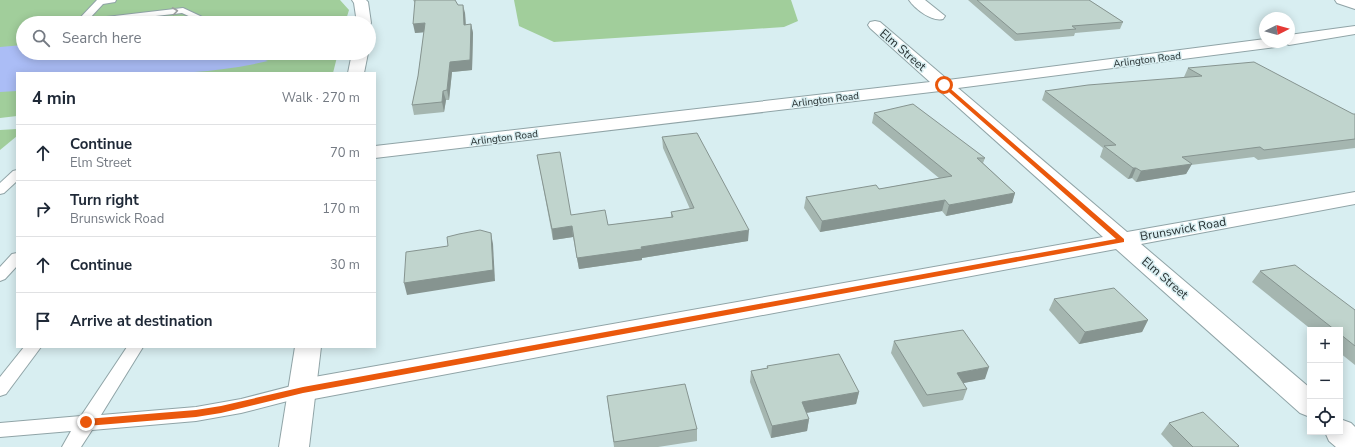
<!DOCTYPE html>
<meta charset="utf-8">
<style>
body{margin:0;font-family:"Nunito Sans",sans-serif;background:#f6f6f7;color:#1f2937}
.controls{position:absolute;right:12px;bottom:12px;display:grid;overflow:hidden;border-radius:0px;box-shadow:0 2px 10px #0003}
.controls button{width:36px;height:36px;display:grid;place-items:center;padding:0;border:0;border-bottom:1px solid #e0e1e3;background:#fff;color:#1f2937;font:20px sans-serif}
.compass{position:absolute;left:1259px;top:12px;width:36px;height:36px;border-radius:50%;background:#fff;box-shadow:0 2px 10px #0003;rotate:84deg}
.stop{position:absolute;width:12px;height:12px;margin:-9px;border:3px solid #ea580c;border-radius:50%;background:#fff}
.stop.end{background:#ea580c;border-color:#fff;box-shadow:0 1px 4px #0008}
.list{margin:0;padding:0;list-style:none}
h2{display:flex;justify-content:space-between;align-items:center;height:52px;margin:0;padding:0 16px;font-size:17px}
h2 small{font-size:13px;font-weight:400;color:#747a83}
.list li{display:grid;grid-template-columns:26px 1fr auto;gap:12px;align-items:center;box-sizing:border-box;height:56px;padding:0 16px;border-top:1px solid #e0e1e3}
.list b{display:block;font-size:15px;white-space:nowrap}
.list p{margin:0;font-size:13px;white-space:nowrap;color:#747a83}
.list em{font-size:13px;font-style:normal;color:#747a83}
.icon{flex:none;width:22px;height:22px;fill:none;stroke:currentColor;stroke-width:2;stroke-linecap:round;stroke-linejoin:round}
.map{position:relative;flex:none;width:1355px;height:447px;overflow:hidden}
.search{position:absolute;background:#fff;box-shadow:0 2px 10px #0003;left:16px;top:16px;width:360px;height:44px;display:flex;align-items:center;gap:10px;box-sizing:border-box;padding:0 14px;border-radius:22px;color:#747a83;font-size:15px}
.panel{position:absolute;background:#fff;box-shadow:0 2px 10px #0003;left:16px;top:72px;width:360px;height:276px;border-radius:0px}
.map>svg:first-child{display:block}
.green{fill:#a1ce9b}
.water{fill:#abbdf6}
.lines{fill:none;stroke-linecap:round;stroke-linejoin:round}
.service-casing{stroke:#90a4a7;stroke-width:2}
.minor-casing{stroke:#90a4a7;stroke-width:2}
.tertiary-casing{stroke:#90a4a7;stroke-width:2}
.service{fill:#fff;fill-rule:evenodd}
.minor{fill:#fff;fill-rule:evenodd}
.tertiary{fill:#fff;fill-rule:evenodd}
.wall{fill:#a5b6b0}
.shaded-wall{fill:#869490}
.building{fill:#c0d4cd;stroke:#869490}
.oneway{stroke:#9da1a1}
.route{fill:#ea580c}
.labels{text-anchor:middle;stroke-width:3;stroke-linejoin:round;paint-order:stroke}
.far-street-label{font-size:10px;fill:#252e2f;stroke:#d8eef1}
.street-label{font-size:12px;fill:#252e2f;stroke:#d8eef1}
</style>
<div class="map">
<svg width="1355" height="447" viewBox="0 0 1355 447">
<rect width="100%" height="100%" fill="#d8eef1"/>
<!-- green -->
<g class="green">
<path d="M0,0H340L349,10L345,23H23V53H338L333,73H17V116L0,118Z"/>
<path d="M514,0H791L798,21L784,27L554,42L519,26Z"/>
<path d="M17,129V136L0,150V130Z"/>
</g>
<!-- water -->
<path class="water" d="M23,45V53H232L251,55L268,61C189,80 98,73 17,73V91L0,92V47Z"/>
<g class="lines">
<!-- service casing -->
<g class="service-casing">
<g id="service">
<path d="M97,0H116L115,2L103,4L89,19L183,8L215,23H204L182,13L94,23H77L78,20Z"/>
<path d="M17,170V181L4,193L0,194V183L13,171Z"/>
<path d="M17,253V266L5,279L0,281V267L12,254Z"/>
<path d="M24,347H41L6,394L0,396V377Z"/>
<path d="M127,347H143L101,415L196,407L241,399L303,383L309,385L311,390L309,395L303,397L241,413L196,421L92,430L81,447H62L71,431L0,437V423L81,416Z"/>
</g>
</g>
<!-- minor casing -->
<g class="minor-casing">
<g id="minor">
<path d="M909,0H925L945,16L943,19C932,22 915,9 909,0Z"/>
<path d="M1335,0H1355V9L1337,3Z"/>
<path d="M875,21L880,22L948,80L1265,39V42H1283L1280,45L1275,47L958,88L1127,232L1355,192V204L1141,244L1310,388V417L1300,413L1116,249L303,401L293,398L289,390L293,382L303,379L1103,237L940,91L375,158V146L930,82L870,28L868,25L870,22Z"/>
<path d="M1355,26V34L1289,45L1283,42H1289V35Z"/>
<path d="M1340,419L1351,423L1355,427V447H1336L1329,441L1325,432H1340Z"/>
</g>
</g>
<!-- tertiary casing -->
<g class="tertiary-casing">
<g id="tertiary">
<path d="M352,0H366L368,2L371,23L369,26V23H357L354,3Z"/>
<path d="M352,53H368L364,73H348Z"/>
<path d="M295,347H321L309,447H279Z"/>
</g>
</g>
<!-- service -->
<use href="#service" class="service"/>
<!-- minor -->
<use href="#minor" class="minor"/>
<!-- tertiary -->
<use href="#tertiary" class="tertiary"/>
</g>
<!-- wall -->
<g class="wall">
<path d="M413,0H455L458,5L465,13L466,25L471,24L473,33L472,70L452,72L449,100H446L444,112L414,115L412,105L418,76L424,32L415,33V3Z"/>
<path d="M968,0H1089L1123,22L1120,29L1075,33L1074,36L1015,41Z"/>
<path d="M1188,68L1353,114H1355V148L1258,160L1254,157L1191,165L1186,174L1136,182L1132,178L1128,179L1100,157L1103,148L1042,100L1045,91L1185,78L1184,77Z"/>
<path d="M874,113L985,158L983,163L1015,193L1012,203L946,216L942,211L820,232L804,208L806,197L879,189L939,178L872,123Z"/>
<path d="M662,137L748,241L642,258V260L579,269L573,237L553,240L539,165L537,155L571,215L608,225L671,217V212L690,209L663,148Z"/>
<path d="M1260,271L1355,310V365L1340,353V330H1312L1252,282Z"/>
<path d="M1054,299L1148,320L1142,332L1079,344L1049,310Z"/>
<path d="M894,341L985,379L963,383L967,389L963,400L923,407L891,353Z"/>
<path d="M767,366L859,392L856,404L806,413L809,419L807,431L771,438L750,382L751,371L767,368Z"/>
<path d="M607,396L697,429V441L658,447H614Z"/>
<path d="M1169,423L1239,446V447H1173L1161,434Z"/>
</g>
<!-- shaded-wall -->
<g class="shaded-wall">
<path d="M463,5L465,13L466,33L464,25Z"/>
<path d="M425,23L427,32L415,33L413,24Z"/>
<path d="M471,24L473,33L472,70L452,72L449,100L447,90L450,62Z"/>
<path d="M443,91L446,100L444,112L442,102Z"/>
<path d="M1192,164L1186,174L1136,182L1141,171Z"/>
<path d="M1133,168H1136L1132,178L1128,179Z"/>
<path d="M1015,193L1012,203L946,216L949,205Z"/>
<path d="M945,200L942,211L820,232L822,221Z"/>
<path d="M572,226L573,237L553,240L552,229Z"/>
<path d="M749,230L748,241L642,258V260L579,269L577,258L641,247Z"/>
<path d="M491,233L493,244L495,281L407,295L404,283Z"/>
<path d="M1148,320L1142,332L1079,344L1085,332Z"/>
<path d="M989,367L985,379L953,385L957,373Z"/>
<path d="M859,392L856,404L800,414L802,402Z"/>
<path d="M809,419L807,431L771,438L772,426Z"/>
</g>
<!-- building -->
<g class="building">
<path d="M415,0H455L458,5H463L464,25L471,24L470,60L450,62L447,90L443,91L442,102L412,105L418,76L425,23L413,24Z"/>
<path d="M977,0H1089L1123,22L1072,26L1076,29L1017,34Z"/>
<path d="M1254,62L1353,114H1355V139L1264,150L1260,147L1182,157L1192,164L1141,171L1136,168H1133L1104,146L1116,145L1045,91L1088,85L1202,76L1188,68Z"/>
<path d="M913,104L985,158H977L1015,193L949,205L945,200L822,221L806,197L876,185L879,189L952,176L874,113Z"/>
<path d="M697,133L749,230L641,247L642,249L577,258L572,226L552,229L537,155L560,152L571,215L605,210L608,225L673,217L671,212L694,208L662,137Z"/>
<path d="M480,230L491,233L493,270L404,283L406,252L448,246L447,237L459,234Z"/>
<path d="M1295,265L1355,310V346L1340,334V330H1335L1260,271Z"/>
<path d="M1114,288L1148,320L1085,332L1054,299Z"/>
<path d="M963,330L989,367L957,373L967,389L927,395L894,341Z"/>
<path d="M839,354L859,392L802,402L809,419L772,426L751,371L768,368L767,366Z"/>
<path d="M685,384L697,429L614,442L607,396Z"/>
<path d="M1203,412L1239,446L1237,447H1193L1169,423Z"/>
</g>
<!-- one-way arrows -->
<defs><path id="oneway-chevron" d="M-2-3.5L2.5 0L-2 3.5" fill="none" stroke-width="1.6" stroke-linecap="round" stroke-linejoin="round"/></defs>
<use class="oneway" href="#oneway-chevron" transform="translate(175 11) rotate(-7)"/>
<!-- route -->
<path class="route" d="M942,84H945L1124,239V242L303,393L221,413L196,417L86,426L82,422L86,419L196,410L221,406L303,387L1116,239L942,86Z"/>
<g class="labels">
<!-- far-street labels -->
<g class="far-street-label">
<text transform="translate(1147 59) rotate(-7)" y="4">Arlington Road</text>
<text transform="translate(825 99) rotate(-7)" y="4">Arlington Road</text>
<text transform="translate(504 137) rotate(-7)" y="4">Arlington Road</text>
</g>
<!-- street labels -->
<g class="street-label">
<text transform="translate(903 50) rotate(41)" y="4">Elm Street</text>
<text transform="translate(1183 229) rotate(-10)" y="4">Brunswick Road</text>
<text transform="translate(1165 278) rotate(41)" y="4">Elm Street</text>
</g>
</g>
</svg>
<div class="controls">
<button>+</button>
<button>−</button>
<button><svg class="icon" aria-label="locate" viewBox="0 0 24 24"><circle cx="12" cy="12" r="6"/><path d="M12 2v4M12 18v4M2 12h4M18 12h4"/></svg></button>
</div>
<svg class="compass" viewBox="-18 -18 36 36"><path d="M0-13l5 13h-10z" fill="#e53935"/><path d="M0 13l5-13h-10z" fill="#747a83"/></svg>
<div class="stop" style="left:944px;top:85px"></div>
<div class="stop end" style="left:86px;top:422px"></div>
<div class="search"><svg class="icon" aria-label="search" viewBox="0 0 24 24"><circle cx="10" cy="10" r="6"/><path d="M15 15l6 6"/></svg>Search here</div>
<section class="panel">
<h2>4 min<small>Walk · 270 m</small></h2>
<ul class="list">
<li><svg class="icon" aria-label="ahead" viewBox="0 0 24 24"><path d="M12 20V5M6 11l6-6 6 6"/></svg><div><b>Continue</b><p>Elm Street</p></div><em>70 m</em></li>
<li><svg class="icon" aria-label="right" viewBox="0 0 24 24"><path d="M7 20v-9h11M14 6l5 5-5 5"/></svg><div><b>Turn right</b><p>Brunswick Road</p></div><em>170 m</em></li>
<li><svg class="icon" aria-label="ahead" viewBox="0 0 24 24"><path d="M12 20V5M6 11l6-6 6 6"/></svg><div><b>Continue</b></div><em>30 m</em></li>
<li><svg class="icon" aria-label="arrive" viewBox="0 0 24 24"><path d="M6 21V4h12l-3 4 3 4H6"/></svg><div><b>Arrive at destination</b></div></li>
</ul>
</section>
</div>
